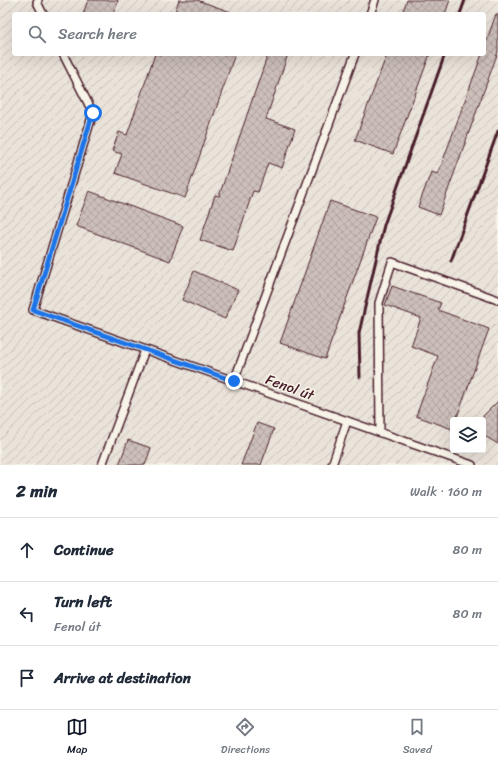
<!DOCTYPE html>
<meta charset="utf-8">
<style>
body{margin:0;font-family:Sriracha,sans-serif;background:#f6f6f7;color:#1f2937}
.controls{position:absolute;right:12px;bottom:12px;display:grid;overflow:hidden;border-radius:4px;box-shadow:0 4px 16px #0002}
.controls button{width:36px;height:36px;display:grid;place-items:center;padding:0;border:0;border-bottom:1px solid #e0e1e3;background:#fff;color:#1f2937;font:20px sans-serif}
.stop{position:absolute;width:12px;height:12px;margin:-9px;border:3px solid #1a73e8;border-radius:50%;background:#fff}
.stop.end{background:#1a73e8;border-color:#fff;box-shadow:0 1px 4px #0008}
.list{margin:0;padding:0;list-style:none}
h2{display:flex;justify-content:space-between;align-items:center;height:52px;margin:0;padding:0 16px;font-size:17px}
h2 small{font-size:13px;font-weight:400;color:#747a83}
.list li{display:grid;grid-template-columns:26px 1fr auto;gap:12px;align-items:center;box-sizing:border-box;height:64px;padding:0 16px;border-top:1px solid #e0e1e3}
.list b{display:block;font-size:15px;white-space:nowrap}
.list p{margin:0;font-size:13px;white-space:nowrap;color:#747a83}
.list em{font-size:13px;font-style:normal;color:#747a83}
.icon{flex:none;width:22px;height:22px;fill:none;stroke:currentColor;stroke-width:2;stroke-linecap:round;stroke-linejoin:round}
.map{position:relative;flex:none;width:498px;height:465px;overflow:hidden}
.search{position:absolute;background:#fff;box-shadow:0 4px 16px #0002;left:12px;right:12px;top:12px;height:44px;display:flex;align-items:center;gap:10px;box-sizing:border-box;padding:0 14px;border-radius:4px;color:#747a83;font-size:15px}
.sheet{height:244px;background:#fff}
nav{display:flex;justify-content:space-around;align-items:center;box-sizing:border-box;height:56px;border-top:1px solid #e0e1e3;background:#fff;font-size:11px;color:#747a83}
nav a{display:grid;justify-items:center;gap:2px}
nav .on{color:#111827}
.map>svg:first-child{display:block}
.industrial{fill:url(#industrial-furrows);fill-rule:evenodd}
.building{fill:url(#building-cross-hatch);stroke:#4a1f2b}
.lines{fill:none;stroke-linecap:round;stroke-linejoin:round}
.lane-casing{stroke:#4a1f2b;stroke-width:10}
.lane{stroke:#f7f3e8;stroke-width:7}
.rail{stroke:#4a1f2b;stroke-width:3}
.route{stroke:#1a73e8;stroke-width:5}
.labels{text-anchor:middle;stroke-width:3;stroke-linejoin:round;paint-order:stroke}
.street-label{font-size:14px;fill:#4a1f2b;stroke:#f7f3e8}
</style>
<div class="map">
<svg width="498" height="465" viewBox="0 0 498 465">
<defs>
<pattern id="industrial-furrows" width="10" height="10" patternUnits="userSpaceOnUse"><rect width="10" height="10" fill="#eae3da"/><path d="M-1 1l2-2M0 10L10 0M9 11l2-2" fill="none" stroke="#cac2bb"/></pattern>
<pattern id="building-cross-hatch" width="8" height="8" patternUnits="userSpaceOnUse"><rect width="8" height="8" fill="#ccbfb9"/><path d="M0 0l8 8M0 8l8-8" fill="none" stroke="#b1a49f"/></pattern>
</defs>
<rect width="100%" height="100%" fill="#f7f3e8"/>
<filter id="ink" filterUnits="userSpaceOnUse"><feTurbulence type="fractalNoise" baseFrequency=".025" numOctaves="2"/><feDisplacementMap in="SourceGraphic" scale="8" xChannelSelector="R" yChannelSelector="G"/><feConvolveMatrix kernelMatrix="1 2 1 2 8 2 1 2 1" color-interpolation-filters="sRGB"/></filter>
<g filter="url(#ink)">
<!-- industrial -->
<path class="industrial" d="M0,0H498V465H0ZM14,14H484V54H14ZM453,420H483V450H453Z"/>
<!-- building -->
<g class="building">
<path d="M88,0H118L113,14H83Z"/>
<path d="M179,0H197L231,12L230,14H174Z"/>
<path d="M407,0H450L445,14H402Z"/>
<path d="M496,14L498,15V52L439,215L418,207L431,172L438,174L482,54H484V48Z"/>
<path d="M155,54H235L185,198L115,173L122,154L112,151L119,132L127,135Z"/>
<path d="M268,54H288L266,119L295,129L282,168L268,163L258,192L253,191L233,251L200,240L215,195L219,196Z"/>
<path d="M387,54H430L393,154L355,140Z"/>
<path d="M89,191L183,226L170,261L76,226Z"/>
<path d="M330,201L376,217L325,359L280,343Z"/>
<path d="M194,271L238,290L225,319L182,300Z"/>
<path d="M392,286L441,303L438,310L489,329L456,420H453L452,429L416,416L438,356L411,346L421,318L385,305Z"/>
<path d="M498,401V444L483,435V416Z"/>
<path d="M257,423L274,429L261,465H241Z"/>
<path d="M128,440L151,448L145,465H119Z"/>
</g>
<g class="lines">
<!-- lane casing -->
<g class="lane-casing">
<g id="lane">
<path d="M38,0L37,2L43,14"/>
<path d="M370,14L375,0"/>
<path d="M63,54L93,113L33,310L472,465"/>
<path d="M234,381L355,54"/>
<path d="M380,433L379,303L392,262L498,300"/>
<path d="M102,465L145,350"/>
<path d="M332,465L347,421"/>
</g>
</g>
<!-- lane -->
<use href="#lane" class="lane"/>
<!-- rail -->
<g class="rail">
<path d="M460,14L465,0"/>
<path d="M451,261L498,131"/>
<path d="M360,377L359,333L384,225L445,54"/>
</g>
</g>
</g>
<g class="lines" filter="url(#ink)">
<!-- route -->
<path class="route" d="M93,113L33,310L234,381"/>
</g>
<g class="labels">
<!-- street labels -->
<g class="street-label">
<text transform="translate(290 387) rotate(20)" y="5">Fenol út</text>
</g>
</g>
</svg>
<div class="controls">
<button><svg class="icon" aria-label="layers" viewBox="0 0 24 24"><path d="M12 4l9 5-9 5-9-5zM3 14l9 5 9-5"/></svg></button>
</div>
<div class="stop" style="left:93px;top:113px"></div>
<div class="stop end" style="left:234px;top:381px"></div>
<div class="search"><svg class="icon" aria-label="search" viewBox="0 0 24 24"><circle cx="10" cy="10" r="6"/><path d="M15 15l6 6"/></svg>Search here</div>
</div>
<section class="sheet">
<h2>2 min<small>Walk · 160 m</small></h2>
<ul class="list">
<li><svg class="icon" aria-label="ahead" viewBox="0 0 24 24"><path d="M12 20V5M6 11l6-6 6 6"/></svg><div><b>Continue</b></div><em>80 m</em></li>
<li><svg class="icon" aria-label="left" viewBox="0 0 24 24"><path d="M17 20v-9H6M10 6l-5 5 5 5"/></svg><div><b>Turn left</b><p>Fenol út</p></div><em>80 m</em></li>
<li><svg class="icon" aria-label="arrive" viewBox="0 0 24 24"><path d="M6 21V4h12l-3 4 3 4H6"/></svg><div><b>Arrive at destination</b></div></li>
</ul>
</section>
<nav>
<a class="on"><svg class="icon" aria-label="map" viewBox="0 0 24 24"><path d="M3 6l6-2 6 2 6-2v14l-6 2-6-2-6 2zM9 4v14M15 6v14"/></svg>Map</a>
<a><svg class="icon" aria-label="directions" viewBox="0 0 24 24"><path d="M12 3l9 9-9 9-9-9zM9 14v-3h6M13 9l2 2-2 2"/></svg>Directions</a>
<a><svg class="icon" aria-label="saved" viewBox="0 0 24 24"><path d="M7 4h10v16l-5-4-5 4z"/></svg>Saved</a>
</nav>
